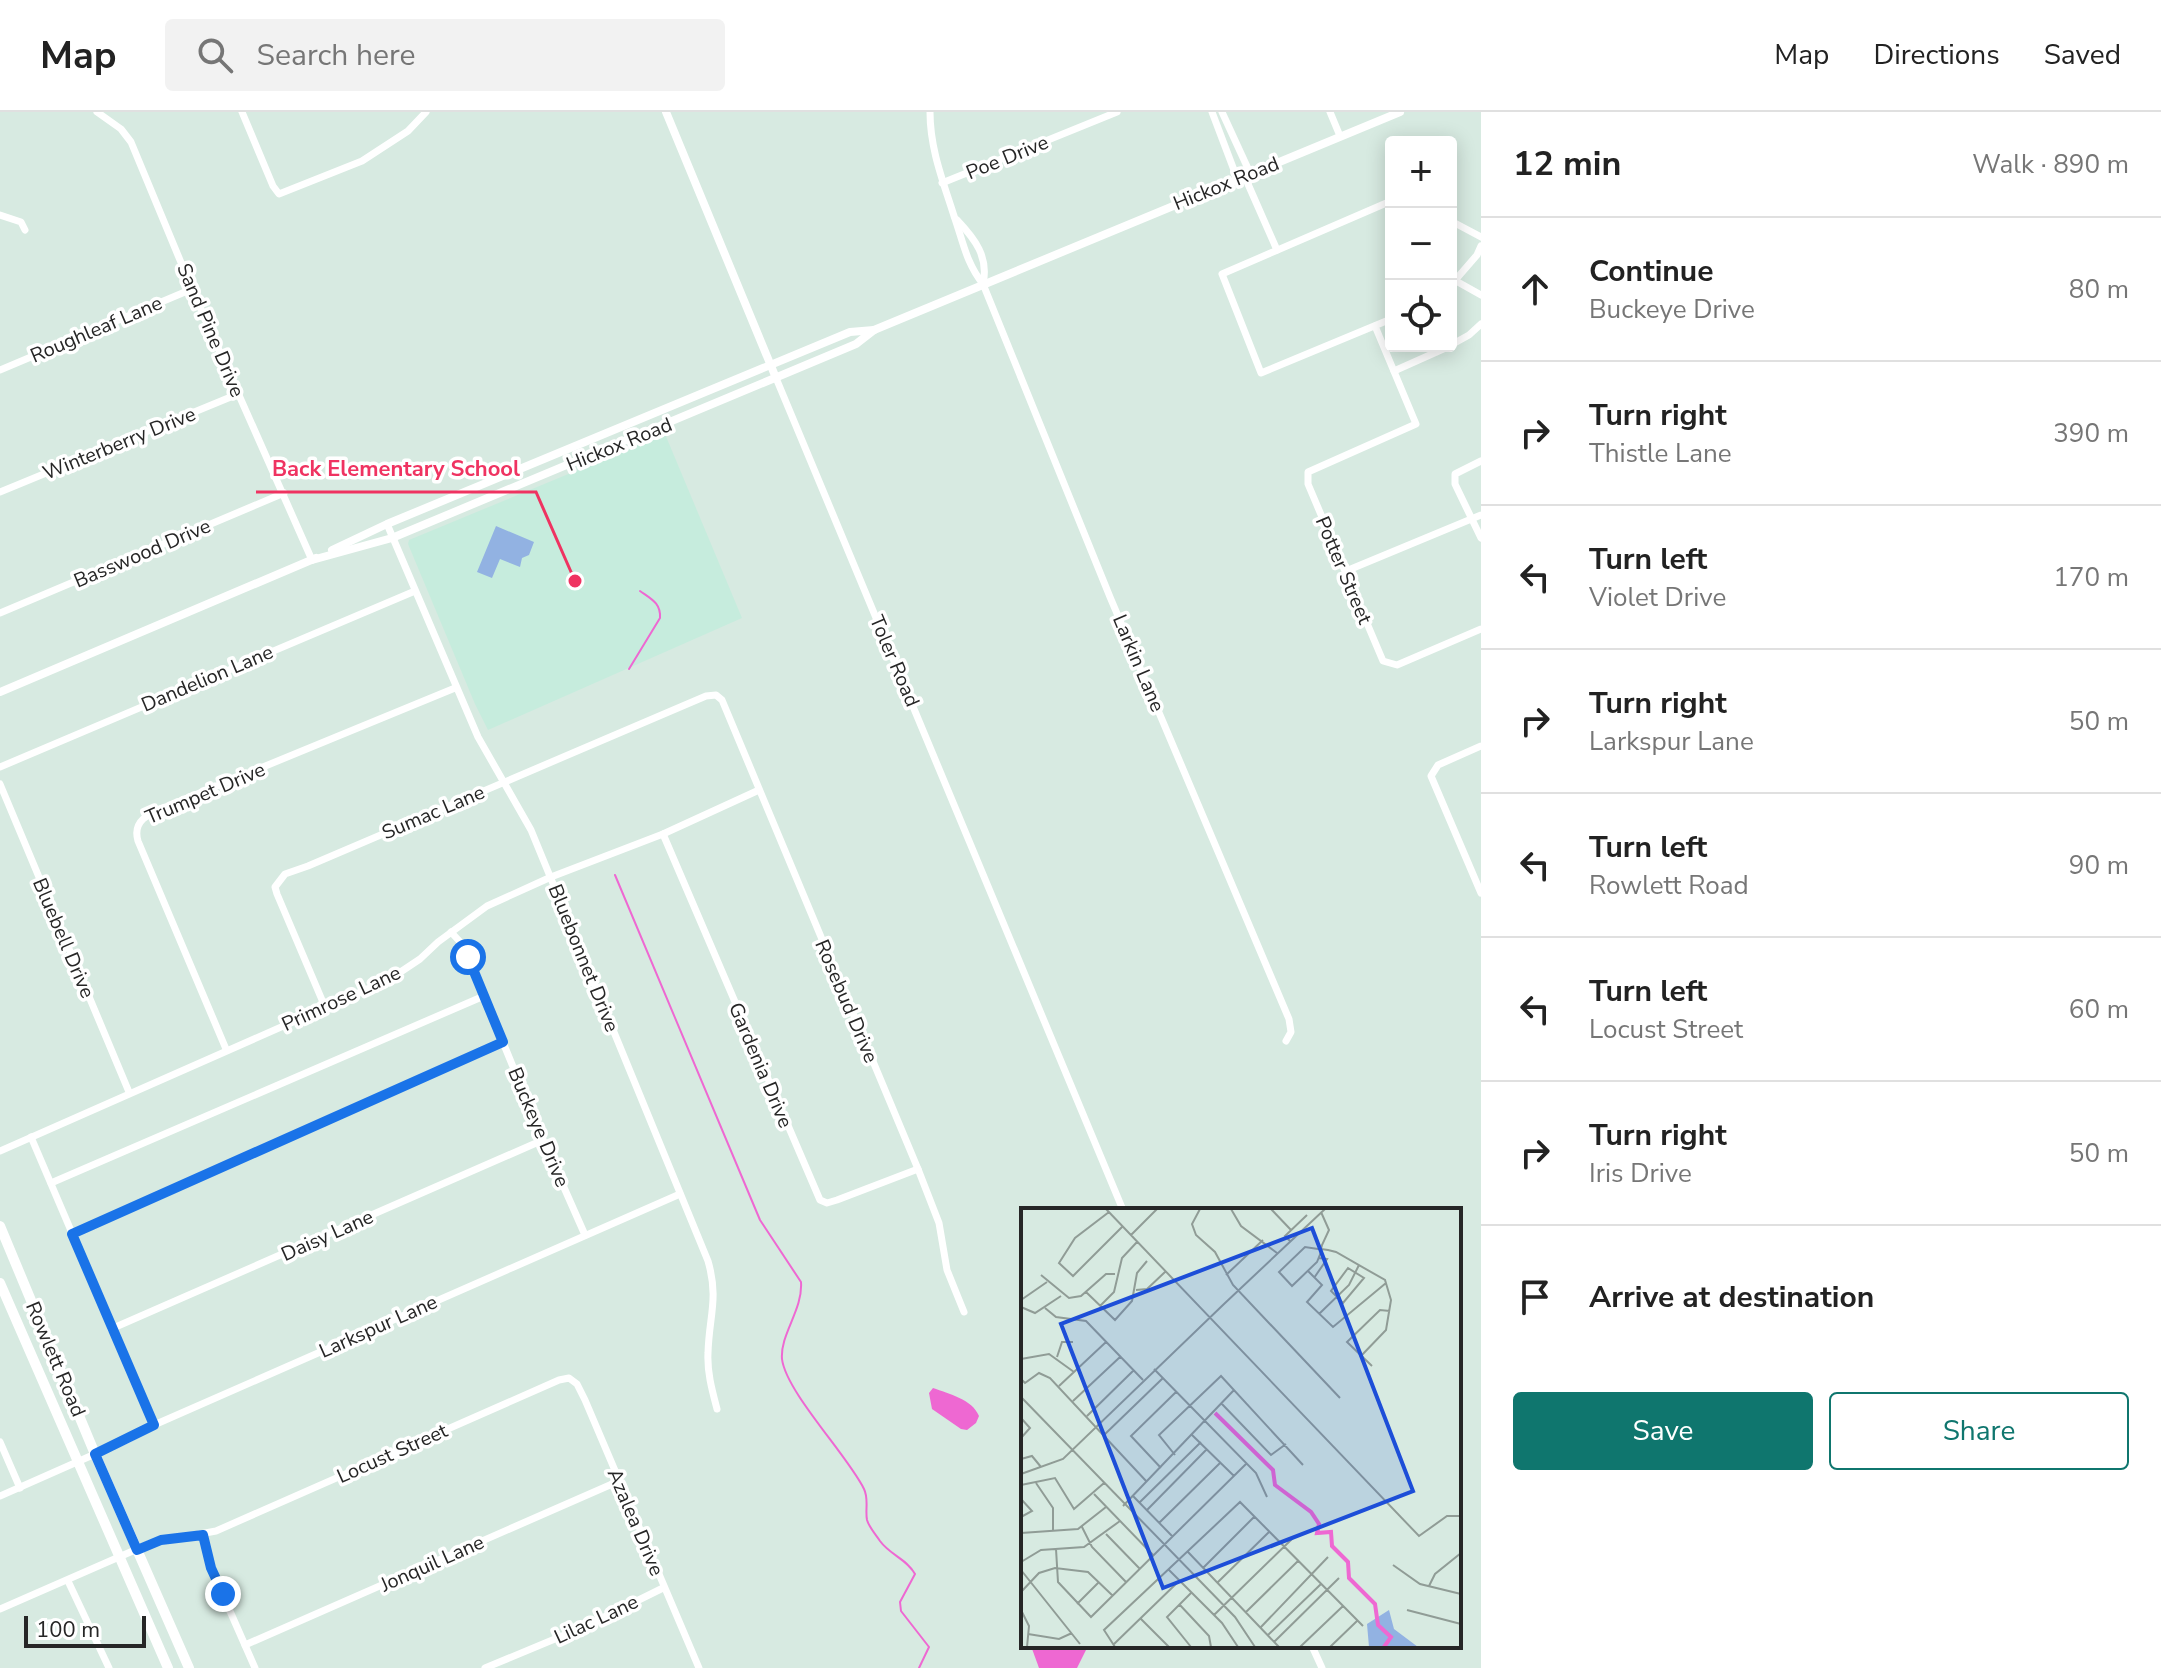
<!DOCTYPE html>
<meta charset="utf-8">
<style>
body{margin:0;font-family:"Nunito Sans",sans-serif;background:#f2f2f2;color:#222}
.controls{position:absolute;right:24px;top:24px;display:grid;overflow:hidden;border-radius:8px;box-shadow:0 4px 20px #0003}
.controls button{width:72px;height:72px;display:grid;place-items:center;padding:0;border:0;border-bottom:2px solid #e0e0e0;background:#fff;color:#222;font:40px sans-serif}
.scale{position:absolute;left:24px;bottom:20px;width:122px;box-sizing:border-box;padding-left:8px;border:4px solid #262626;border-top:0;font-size:22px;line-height:28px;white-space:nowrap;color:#262626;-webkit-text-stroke:6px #fff;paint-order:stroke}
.stop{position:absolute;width:24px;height:24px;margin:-18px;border:6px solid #1a73e8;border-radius:50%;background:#fff}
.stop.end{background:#1a73e8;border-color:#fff;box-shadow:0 2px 8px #0008}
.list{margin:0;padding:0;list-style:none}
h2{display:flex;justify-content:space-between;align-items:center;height:104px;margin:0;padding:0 32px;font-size:34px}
h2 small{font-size:26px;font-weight:400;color:#767676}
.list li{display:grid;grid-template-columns:52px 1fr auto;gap:24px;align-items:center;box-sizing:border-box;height:144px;padding:0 32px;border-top:2px solid #e0e0e0}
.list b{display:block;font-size:30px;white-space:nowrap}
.list p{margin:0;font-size:26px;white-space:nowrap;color:#767676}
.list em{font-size:26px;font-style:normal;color:#767676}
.actions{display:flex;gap:16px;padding:24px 32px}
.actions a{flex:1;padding:18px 0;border:2px solid #0f766e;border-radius:8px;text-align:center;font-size:28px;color:#0f766e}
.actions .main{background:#0f766e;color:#fff}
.icon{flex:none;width:44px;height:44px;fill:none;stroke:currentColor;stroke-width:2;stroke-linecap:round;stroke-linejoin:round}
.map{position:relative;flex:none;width:1481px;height:1556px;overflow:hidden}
header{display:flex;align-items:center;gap:48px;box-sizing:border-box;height:112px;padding:0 40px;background:#fff;border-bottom:2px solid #e0e0e0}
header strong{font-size:38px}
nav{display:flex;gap:44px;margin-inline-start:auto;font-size:28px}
.search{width:560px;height:72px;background:#f2f2f2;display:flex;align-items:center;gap:20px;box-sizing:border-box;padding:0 28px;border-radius:8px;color:#767676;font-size:30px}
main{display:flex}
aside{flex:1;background:#fff}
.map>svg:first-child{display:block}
.education{fill:#c6ecdd}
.green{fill:#92b2e2}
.water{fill:#ee68d2}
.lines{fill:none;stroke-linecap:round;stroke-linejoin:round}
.stream{stroke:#ee68d2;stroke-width:2}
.minor{stroke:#fff;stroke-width:7}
.tertiary{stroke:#fff;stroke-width:8}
.secondary{stroke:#fff;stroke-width:10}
.route{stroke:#1a73e8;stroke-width:10}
.labels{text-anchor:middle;stroke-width:7;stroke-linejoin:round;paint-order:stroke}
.street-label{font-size:20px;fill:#262626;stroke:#fff}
.inset-river{fill:none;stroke:#ee68d2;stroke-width:4}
.inset-road{fill:none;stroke:#909c96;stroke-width:2}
.view{fill:#1d4ed8;fill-opacity:0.15;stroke:#1d4ed8;stroke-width:4}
.inset-edge{fill:none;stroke:#262626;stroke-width:4}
.leader{fill:none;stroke:#ef3361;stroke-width:3}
.callout-dot{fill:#ef3361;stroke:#fff;stroke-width:3}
.callout-label{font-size:22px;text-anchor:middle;font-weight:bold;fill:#ef3361;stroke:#fff;stroke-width:7;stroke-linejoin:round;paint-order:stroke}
</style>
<header>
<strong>Map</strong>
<div class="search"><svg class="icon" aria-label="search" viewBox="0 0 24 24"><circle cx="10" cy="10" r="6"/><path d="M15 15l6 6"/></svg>Search here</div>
<nav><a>Map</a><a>Directions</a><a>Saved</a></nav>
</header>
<main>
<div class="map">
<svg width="1481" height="1556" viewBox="0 0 1481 1556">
<rect width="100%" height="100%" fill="#d7eae1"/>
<!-- education -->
<path class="education" d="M665,322L742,506L488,618L475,592L408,432L409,428Z"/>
<!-- green -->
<path class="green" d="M496,414L534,430L529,443L522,446L520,455L500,447L492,466L477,460Z"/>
<!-- water -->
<g class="water">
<path d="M933,1276C949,1282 972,1287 979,1304L976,1311L967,1318L961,1317L932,1297L929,1281Z"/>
<path d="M1031,1534H1088L1077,1556H1039Z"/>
</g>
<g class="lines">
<!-- stream -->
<g class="stream">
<path d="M629,557L660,506C661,491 651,487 640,479"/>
<path d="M615,763L760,1108L801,1170C803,1198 780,1222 782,1247C786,1280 848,1344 864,1377C869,1387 865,1398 867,1408C869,1415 876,1423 880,1429C890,1443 907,1447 915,1462L900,1490L901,1499L929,1535L919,1556"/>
</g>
<!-- minor -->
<g class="minor">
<path d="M97,0L121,17L131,30L192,177L312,448"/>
<path d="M242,0L273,74L279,82L362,49L408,19L426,0"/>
<path d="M930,0C930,37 943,69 954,104C963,129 966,151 983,172L1110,485L1289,907L1291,920L1286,929"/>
<path d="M1212,0L1237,66"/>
<path d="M1222,0L1250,61"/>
<path d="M1330,0L1340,24"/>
<path d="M1244,63L1277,138"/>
<path d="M942,71L1117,0"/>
<path d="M1391,89L1222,162L1261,261L1391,207"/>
<path d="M0,103L21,110L25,118"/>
<path d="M957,108C975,127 989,145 983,172"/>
<path d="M1451,109L1481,125"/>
<path d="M1456,169L1481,183"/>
<path d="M1451,173L1477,143L1481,134"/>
<path d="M1375,214L1416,312L1308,360V372L1383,549L1397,553L1481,517"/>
<path d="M1451,233L1469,223L1481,212"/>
<path d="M0,258L192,177"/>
<path d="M1394,259L1450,234"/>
<path d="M776,266L1123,1098"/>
<path d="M1481,349L1455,362V372L1481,426"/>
<path d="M0,380L238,282"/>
<path d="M387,412L478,625L531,718L708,1149C719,1187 709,1204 708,1241C707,1260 712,1278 717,1297"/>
<path d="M1346,459L1481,403"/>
<path d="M0,501L284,381"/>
<path d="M1481,634L1438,653L1431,664L1481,781"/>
<path d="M0,655L415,479"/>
<path d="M0,672L129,980"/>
<path d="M663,722L820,1088L827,1091L837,1088L918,1057"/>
<path d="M451,820L462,832L468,845L543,1028L585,1123"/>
<path d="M325,895L277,782L275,775L285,762L308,754L706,584L716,583L722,588L918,1057L939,1111L947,1158L964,1200"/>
<path d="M226,937L138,729C131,705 155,700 173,692L455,576"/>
<path d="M31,1025L154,1313"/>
<path d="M0,1039L390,867L420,847L438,830L487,794L551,765L663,722L759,678"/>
<path d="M51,1071L484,884"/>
<path d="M72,1122L503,930"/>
<path d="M111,1217L543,1028"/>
<path d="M0,1330L20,1376"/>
<path d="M0,1384L129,1327L154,1313L680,1082"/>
<path d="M203,1423L211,1456L255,1556"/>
<path d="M68,1469L109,1556"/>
<path d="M0,1497L151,1431L216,1419L559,1268L569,1266L577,1272L585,1288L699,1556"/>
<path d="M245,1533L619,1369"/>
<path d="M1312,1534L1322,1556"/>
<path d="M485,1556L586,1514L663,1476"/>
</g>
<!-- tertiary -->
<g class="tertiary">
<path d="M666,0L776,266"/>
<path d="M332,438L387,412L850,220L874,218"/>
<path d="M312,448L392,426L856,232L874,218L1400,0"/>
<path d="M0,580L316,446"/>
</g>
<!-- secondary -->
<g class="secondary">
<path d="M0,1114L95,1342L189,1556"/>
<path d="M0,1171L168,1556"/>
</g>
</g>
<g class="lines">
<!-- route -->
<path class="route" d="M223,1482L211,1456L203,1423L161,1428L137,1438L95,1342L154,1313L72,1122L503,930L468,845"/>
</g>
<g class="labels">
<!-- street labels -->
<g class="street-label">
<text transform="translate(1007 45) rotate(-22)" y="7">Poe Drive</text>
<text transform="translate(1226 71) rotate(-22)" y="7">Hickox Road</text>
<text transform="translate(96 217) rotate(-23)" y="7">Roughleaf Lane</text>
<text transform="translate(211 218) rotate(67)" y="7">Sand Pine Drive</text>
<text transform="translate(119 331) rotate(-22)" y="7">Winterberry Drive</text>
<text transform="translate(619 332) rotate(-22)" y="7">Hickox Road</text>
<text transform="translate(142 441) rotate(-23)" y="7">Basswood Drive</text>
<text transform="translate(1344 458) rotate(67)" y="7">Potter Street</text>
<text transform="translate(895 549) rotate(67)" y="7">Toler Road</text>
<text transform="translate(1139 551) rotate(67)" y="7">Larkin Lane</text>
<text transform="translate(207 566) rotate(-23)" y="7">Dandelion Lane</text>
<text transform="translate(205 681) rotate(-23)" y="7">Trumpet Drive</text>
<text transform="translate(433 700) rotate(-23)" y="7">Sumac Lane</text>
<text transform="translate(64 826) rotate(67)" y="7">Bluebell Drive</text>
<text transform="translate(584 846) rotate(68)" y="7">Bluebonnet Drive</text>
<text transform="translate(341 886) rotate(-25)" y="7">Primrose Lane</text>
<text transform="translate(847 889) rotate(67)" y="7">Rosebud Drive</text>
<text transform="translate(761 953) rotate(67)" y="7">Gardenia Drive</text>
<text transform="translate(539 1015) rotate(67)" y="7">Buckeye Drive</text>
<text transform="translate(327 1123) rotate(-24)" y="7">Daisy Lane</text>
<text transform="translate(378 1214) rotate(-24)" y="7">Larkspur Lane</text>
<text transform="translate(56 1247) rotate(67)" y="7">Rowlett Road</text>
<text transform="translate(392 1341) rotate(-24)" y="7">Locust Street</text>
<text transform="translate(636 1410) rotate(67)" y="7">Azalea Drive</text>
<text transform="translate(432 1451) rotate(-24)" y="7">Jonquil Lane</text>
<text transform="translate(596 1507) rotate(-25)" y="7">Lilac Lane</text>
</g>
</g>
<!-- overview -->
<g transform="translate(1021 1096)">
<rect width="440" height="440" fill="#d7eae1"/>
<path d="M368,402L373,421L397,439H348L346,416Z" fill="#92b2e2"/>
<path class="inset-river" d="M194,205L252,262L254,277L290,304L298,316L296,325L310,324L311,338L327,354L328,370L354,396L357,417L370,429L363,439"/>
<path class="inset-road" d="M85,1L398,328L426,308H440M179,1L171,16L175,27L194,44L212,77L319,190M210,1L220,18L256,45M250,1L270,22M88,4L54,30L38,55L52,68L101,19M300,4L308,22L301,37L300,41V44L296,54L271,78L258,64L284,39L297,41H300L307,42L315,44L364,72L370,92L365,122L339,149M110,27L136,1M269,33L264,28L286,7M327,60L343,70L322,95L310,83ZM287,63L301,77L286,94L312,119L365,75M20,67L48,90L60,88L85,66H94M205,67L242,32M293,70L306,51L298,50M115,82L126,81L144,64M65,84L94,112L111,93L116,65L126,53M0,92L26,74M203,96L304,1M79,98L93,84L101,50L116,34M0,99L14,105L40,88M24,100L35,109L65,113L122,172M298,106L328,77L338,57M36,149L41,134H52M0,151L28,146L53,164M351,158L326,134L359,102L369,103M133,161L235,265L246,289M0,171L4,175L18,165L29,170L126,274M38,178L85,134M0,189L214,409L234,439M52,193L99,149M200,195L250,247L265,236M66,208L113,162M0,210L9,220L0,230M170,226L213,268M82,228L142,170M154,247L138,227L200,168L282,257M0,251L11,248L20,259M140,260L110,228L155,184M0,266L42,251L203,96M15,275L32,300V322M0,277L34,270L53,301L83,275M73,286L133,348M112,288L152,329M0,291L11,303L0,309M119,294L180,234M102,298L213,182M126,302L186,241M138,315L199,255M61,319L71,339L105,374M0,325L57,321L85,299M85,326L119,361M35,341L37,374L70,409L226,255M167,344L258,439M0,354L20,342L63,339L99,313M372,357L399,376L440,386M182,360L234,308M147,361L201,415L217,439M0,362L59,436M196,375L249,323M408,378L414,366L440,345M0,384L18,365L34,360L67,364L92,388M56,396L78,374M158,396L188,428L190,439M0,402L8,418L6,439M386,402L440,416M225,404L278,352M193,407L272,330M119,410L148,439M240,419L307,349M7,426L38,431L51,425M247,427L300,376M253,434L318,370M92,437L159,372M94,439L83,422L219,294L342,418M170,439L146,409L171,384M279,439L322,398M309,439L336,413"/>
<path class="view" d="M291,20L392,283L142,380L40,116Z"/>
<rect width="440" height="440" class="inset-edge"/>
</g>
<!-- callouts -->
<path class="leader" d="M575 469L536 380H256"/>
<circle class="callout-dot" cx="575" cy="469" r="8"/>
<g class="callout-label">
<text x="396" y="364">Back Elementary School</text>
</g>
</svg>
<div class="controls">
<button>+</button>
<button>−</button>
<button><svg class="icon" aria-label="locate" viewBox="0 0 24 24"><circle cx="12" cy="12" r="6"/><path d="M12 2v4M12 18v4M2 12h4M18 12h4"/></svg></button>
</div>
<div class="scale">100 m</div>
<div class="stop" style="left:468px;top:845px"></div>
<div class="stop end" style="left:223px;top:1482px"></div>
</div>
<aside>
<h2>12 min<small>Walk · 890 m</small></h2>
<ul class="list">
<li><svg class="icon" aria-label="ahead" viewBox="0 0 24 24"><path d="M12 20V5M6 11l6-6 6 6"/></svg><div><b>Continue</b><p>Buckeye Drive</p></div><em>80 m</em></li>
<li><svg class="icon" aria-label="right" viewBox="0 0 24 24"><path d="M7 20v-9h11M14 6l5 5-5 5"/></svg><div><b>Turn right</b><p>Thistle Lane</p></div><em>390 m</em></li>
<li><svg class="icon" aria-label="left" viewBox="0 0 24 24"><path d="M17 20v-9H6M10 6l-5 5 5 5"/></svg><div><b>Turn left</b><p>Violet Drive</p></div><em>170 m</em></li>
<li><svg class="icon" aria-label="right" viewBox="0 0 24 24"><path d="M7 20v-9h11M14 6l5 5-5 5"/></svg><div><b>Turn right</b><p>Larkspur Lane</p></div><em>50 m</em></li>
<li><svg class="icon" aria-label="left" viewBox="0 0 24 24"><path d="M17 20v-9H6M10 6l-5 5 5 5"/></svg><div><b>Turn left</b><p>Rowlett Road</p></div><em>90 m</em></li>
<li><svg class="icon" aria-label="left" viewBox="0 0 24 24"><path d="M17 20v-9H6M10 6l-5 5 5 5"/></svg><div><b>Turn left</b><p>Locust Street</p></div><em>60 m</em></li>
<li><svg class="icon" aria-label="right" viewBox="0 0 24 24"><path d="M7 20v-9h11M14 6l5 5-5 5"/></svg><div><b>Turn right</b><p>Iris Drive</p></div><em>50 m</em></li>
<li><svg class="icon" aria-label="arrive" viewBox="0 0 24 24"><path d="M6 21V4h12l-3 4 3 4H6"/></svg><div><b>Arrive at destination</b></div></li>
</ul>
<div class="actions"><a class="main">Save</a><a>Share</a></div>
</aside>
</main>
